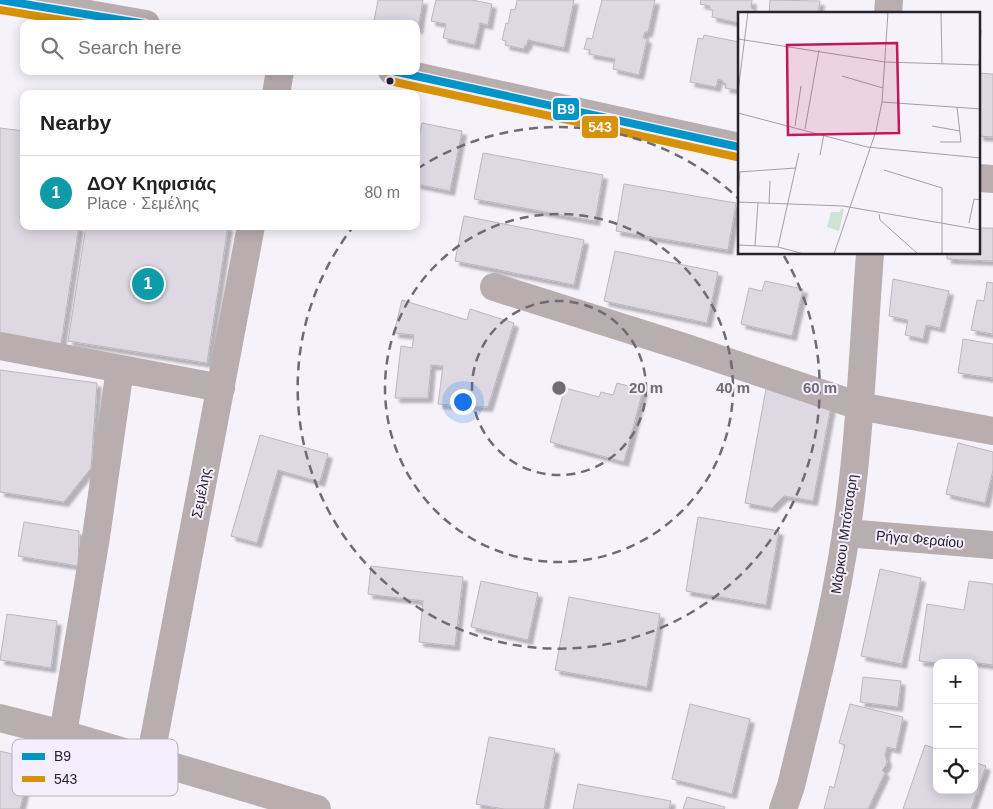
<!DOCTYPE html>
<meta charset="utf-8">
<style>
body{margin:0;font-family:Helvetica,sans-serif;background:#f2f2f2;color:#222}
.controls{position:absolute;right:15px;bottom:15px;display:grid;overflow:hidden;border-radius:10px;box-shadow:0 2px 12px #0003}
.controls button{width:45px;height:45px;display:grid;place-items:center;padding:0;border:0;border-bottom:1px solid #e0e0e0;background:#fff;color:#222;font:25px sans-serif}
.you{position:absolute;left:462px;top:401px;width:18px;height:18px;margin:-12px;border:4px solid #fff;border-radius:50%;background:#1a73e8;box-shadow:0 0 0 8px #1a73e833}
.badge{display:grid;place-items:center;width:32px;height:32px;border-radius:50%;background:#2563eb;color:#fff;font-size:16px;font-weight:700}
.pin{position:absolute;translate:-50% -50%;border:2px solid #fff;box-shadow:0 1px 5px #0006}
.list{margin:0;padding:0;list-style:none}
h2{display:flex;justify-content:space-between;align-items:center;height:65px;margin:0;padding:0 20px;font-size:21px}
h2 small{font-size:16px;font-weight:400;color:#767676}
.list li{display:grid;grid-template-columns:32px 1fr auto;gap:15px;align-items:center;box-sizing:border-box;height:75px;padding:0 20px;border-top:1px solid #e0e0e0}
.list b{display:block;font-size:19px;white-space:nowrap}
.list p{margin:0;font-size:16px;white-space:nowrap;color:#767676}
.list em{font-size:16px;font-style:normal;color:#767676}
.icon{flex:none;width:28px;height:28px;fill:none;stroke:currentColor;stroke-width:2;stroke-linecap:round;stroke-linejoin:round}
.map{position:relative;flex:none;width:993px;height:809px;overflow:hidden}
.search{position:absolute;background:#fff;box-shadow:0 2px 12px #0003;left:20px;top:20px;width:400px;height:55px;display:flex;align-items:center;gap:12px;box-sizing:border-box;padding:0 18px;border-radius:10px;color:#767676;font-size:19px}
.panel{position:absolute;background:#fff;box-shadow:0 2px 12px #0003;left:20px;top:90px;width:400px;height:140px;border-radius:10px}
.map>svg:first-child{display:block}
.building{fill:#ddd8e2;stroke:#bbb7bf;filter:url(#shadow)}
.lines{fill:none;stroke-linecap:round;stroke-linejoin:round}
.minor{stroke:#b8adaf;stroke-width:28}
.bus-1-casing{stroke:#f5eefe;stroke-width:11}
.bus-2-casing{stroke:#f5eefe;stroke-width:11}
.bus-1{stroke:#0095c8;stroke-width:8}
.bus-2{stroke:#d89207;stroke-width:8}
.ring{fill:none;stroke:#6f6b74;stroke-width:2.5;stroke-dasharray:9 6}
.bus-dot{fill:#27222c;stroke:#f5eefe;stroke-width:2}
.labels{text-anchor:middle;stroke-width:4;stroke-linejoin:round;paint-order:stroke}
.street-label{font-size:14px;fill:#27222c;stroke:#f5eefe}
.inset-road{fill:none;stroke:#a39fa8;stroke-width:1}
.view{fill:#c2185b;fill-opacity:0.15;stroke:#c2185b;stroke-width:2.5}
.inset-edge{fill:none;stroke:#27222c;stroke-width:2.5}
.key{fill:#f5eefe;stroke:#b7b1bf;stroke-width:1}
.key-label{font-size:14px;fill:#27222c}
.centre{fill:#6f6b74;stroke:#f5eefe;stroke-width:2.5}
.ring-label{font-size:15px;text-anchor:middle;font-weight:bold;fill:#6f6b74;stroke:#f5eefe;stroke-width:4;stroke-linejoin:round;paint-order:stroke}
.line-badge{stroke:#f5eefe;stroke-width:2}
.badge-label{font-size:14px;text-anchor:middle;font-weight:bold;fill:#fff}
</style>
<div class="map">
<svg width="993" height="809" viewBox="0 0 993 809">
<defs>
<filter id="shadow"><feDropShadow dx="4.5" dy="4.5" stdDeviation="1" flood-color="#0004"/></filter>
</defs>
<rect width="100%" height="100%" fill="#f6f2fa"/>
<!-- building -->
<g class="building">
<path d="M378,0H423L418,29H416V24H389L374,21Z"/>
<path d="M436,0H472L492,4L488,25L480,23L475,45L443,38L446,24L431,21Z"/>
<path d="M517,0H574L564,48L528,40L527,45H525L524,49L505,45L506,41L502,40L506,23L508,24L511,9L515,10Z"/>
<path d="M602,0H655L648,32H645L643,38L647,39L639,75L613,69L615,59L589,54L590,50L584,49L587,38L592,39Z"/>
<path d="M701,0H752L751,8L754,9L753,14H739V23L712,17L713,10L709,9L710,6L700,4Z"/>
<path d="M770,0L820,1L818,14H769Z"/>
<path d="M704,35L739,42V90L725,88L726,84L723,83V81L718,79L716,87L690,82L698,38L703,39Z"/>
<path d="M979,73L993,74V137L979,136Z"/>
<path d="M422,123L462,131L450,191L416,184V151Z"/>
<path d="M0,128L24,131V226H79L61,344L0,334Z"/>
<path d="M483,153L603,175L595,221L474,199Z"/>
<path d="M624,184L736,203L728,250L616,231Z"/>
<path d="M464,216L584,240L574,285L455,261Z"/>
<path d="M86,226H228L207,363L68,341Z"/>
<path d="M979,228H993V261L947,259V254H979Z"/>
<path d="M615,251L718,272L707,323L604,301Z"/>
<path d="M893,279L949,291L940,328L926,325L923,339L905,335L908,320L889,316Z"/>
<path d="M765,281L803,289L792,336L741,324L749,288L762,291Z"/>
<path d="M987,282L993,283V334L971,330L977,300L984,301Z"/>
<path d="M402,300L467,320L470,309L514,323L488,407L438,404L443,366L431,365L428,398H395L401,346L412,348L414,335L394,333Z"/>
<path d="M963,339L993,344V378L958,373Z"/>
<path d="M0,370L97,383L91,468L64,502L0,492Z"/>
<path d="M617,383L643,390L624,462L550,442L565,388L599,397L601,392L613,395Z"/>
<path d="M766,389L832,401L813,501L784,496L772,508L745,503Z"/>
<path d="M260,435L328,454L320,482L278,470L257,543L231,536Z"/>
<path d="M958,443L993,452V470L985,503L946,494Z"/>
<path d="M698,517L779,531L766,605L686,591Z"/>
<path d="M24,522L79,531L78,566L18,556Z"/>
<path d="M371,566L463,577L455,646L419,642L423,601L368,594Z"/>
<path d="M880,569L921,578L902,664L861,656Z"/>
<path d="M481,581L538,593L528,640L471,627Z"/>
<path d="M969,581L993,584V665L963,661V663H937L919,661L927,604L964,610Z"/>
<path d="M569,597L660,614L647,687L555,670Z"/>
<path d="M7,614L57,621L51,668L0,660Z"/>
<path d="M863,677L901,681L898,707L860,702Z"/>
<path d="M690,704L750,719L732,794L672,779Z"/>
<path d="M850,704L903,717L896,749L887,747L885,755L887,762L885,767L882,770L885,773L868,809H824L830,786L834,788L845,745L839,743Z"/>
<path d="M489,737L555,749L544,809H504L476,804Z"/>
<path d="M925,745L937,749V790H974V762L986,766L971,809H903Z"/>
<path d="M0,751L32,759L20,809H0Z"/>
<path d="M578,784L671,801L669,809H573Z"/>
<path d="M687,797L725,807L724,809H683Z"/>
</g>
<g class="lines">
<!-- minor -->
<g class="minor">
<path d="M0,0L60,9L146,24"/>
<path d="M888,14L889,0"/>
<path d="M392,71L739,147"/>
<path d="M276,94L280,71"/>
<path d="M979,178L993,179"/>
<path d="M494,287L681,346L859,406L993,431"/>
<path d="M0,346L221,388"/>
<path d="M846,533L993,545"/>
<path d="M0,718L63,734L317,809"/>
<path d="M63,734L96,537L120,369"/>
<path d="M150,760L251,226"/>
<path d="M783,809L791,786C811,703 833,619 846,534C860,441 863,347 870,254"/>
</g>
<!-- bus-1 casing -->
<g class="bus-1-casing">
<g id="bus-1">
<path d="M0,0L145,24"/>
<path d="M393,71L739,147"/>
</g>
</g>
<!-- bus-2 casing -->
<g class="bus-2-casing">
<g id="bus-2">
<path d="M0,10L86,24"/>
<path d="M390,81L737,157"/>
</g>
</g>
<!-- bus-1 -->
<use href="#bus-1" class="bus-1"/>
<!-- bus-2 -->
<use href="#bus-2" class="bus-2"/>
</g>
<!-- distance rings -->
<g class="ring">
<circle cx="559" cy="388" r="87"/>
<circle cx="559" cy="388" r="174"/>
<path d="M417 169A261 261 0 0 1 739 199M784 256A261 261 0 1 1 353 227"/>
</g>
<!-- markers -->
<circle class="bus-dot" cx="390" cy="81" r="4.5"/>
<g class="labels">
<!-- street labels -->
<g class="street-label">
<text transform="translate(201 493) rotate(-79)" y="5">Σεμέλης</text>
<text transform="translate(844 534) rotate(-82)" y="5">Μάρκου Μπότσαρη</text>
<text transform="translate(920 539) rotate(5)" y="5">Ρήγα Φεραίου</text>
</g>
</g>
<!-- overview -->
<g transform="translate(738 12)">
<rect width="242" height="242" fill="#f6f2fa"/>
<path d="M103,196L106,197L101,219L89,215L93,200H102Z" fill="#cee3d5"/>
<path class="inset-road" d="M203,0L204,52M0,27L147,50L243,53M241,53L243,18M104,64L145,76M0,80L10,0M144,90L243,97M0,101L129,135L243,146M57,114L63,74M194,114L222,119M67,117L81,38M202,130H223L219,95M82,143L86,122M146,158L204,176V242M0,160L58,156M0,182L2,160M0,190L105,194L243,218M31,192L32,169M141,202L142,208L180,242M231,211L236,187L243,188M0,233L40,235L66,242M17,234L20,191M40,235L61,141M96,242L138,119L144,90L150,0"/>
<path class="view" d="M159,31L161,121L50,123L49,33Z"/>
<rect width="242" height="242" class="inset-edge"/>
</g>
<!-- legend -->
<rect x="12" y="739" width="166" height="57" rx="8" class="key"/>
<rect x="22" y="753" width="23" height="7" fill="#0095c8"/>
<rect x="22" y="776" width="23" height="6" fill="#d89207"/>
<g class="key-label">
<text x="54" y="761">Β9</text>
<text x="54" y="784">543</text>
</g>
<circle cx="559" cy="388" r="8" class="centre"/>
<g class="ring-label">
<text x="646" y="393">20 m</text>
<text x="733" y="393">40 m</text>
<text x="820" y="393">60 m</text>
</g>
<g class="line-badge">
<rect x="552" y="97" width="28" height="24" rx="5" fill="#0095c8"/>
<rect x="581" y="115" width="38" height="24" rx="5" fill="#d89207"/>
</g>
<g class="badge-label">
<text x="566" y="114">Β9</text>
<text x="600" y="132">543</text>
</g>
</svg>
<div class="controls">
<button>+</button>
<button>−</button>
<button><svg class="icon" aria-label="locate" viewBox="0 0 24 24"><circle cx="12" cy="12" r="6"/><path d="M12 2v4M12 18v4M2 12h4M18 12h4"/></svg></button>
</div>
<div class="you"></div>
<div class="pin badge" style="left:148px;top:284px;background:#0f9aa8">1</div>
<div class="search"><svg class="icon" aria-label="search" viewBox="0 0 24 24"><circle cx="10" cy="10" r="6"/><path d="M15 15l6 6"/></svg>Search here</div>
<section class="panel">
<h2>Nearby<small></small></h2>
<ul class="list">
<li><span class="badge" style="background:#0f9aa8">1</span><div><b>ΔΟΥ Κηφισιάς</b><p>Place · Σεμέλης</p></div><em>80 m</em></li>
</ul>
</section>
</div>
